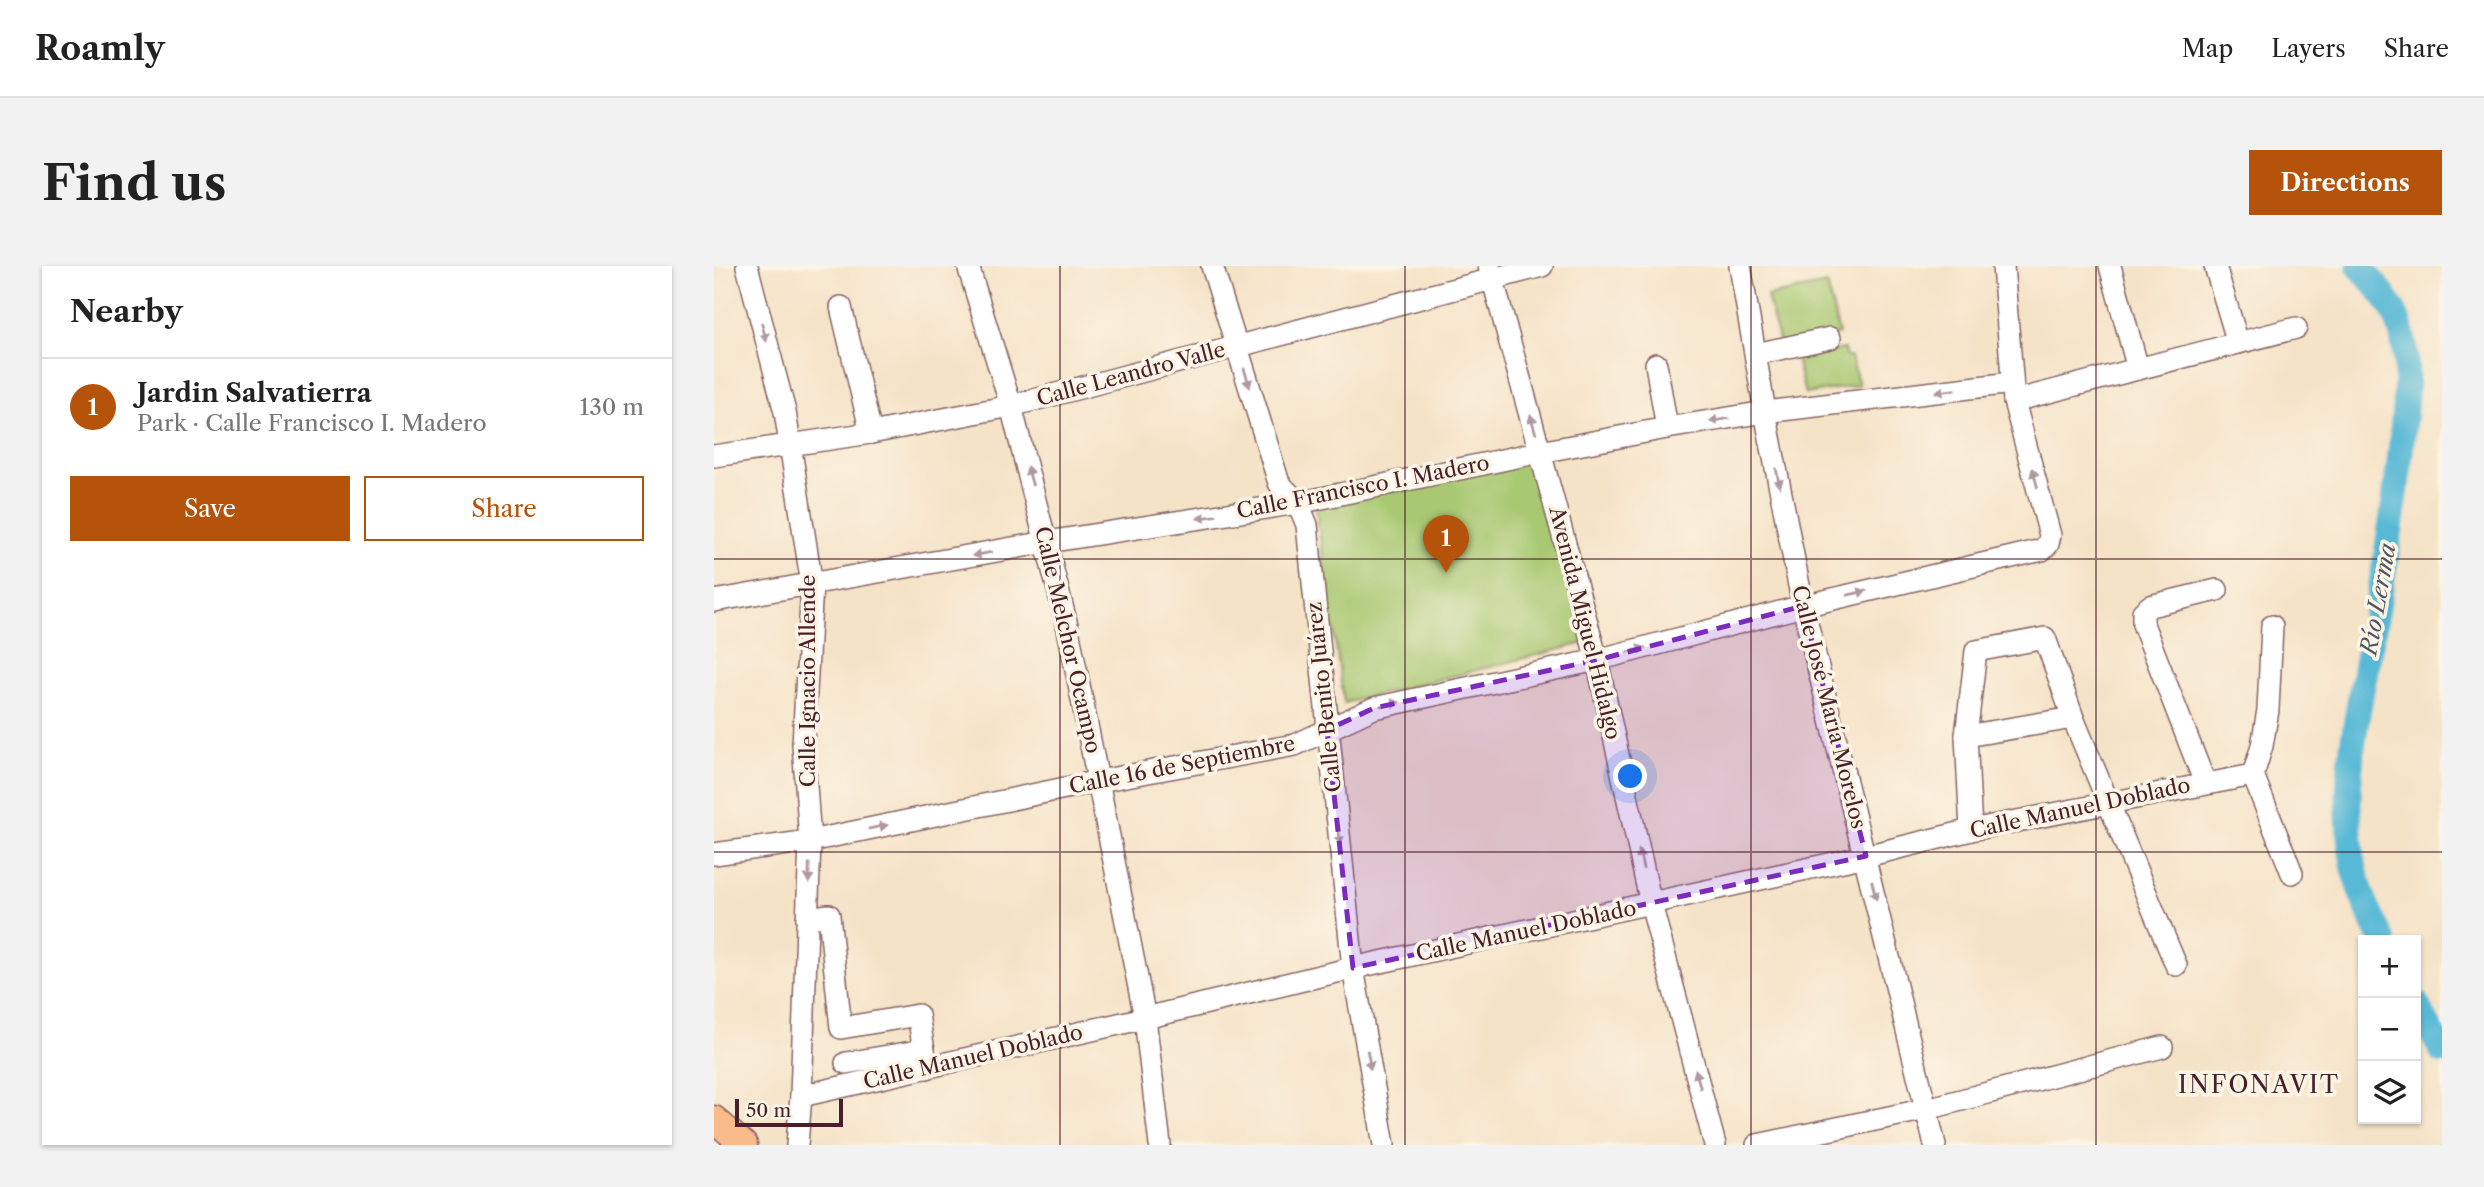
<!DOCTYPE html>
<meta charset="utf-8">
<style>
body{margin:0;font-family:"Libre Caslon Text",serif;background:#f2f2f2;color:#222}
.controls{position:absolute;right:21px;bottom:21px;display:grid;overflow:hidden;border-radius:0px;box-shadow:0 2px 5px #0004}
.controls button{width:63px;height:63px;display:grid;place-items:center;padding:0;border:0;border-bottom:2px solid #e0e0e0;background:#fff;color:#222;font:35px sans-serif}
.scale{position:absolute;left:21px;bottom:18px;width:108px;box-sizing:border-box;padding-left:7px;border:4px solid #4a1f2b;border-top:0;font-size:19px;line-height:24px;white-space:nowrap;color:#4a1f2b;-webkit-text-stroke:5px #fcf5e5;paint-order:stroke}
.you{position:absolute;left:917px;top:511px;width:24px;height:24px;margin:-18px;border:5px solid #fff;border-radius:50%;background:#1a73e8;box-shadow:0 0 0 10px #1a73e833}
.badge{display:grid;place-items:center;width:46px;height:46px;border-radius:50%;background:#b45309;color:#fff;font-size:23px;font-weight:700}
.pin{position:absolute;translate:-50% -58px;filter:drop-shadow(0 2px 4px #0008)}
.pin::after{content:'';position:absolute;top:37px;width:24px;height:21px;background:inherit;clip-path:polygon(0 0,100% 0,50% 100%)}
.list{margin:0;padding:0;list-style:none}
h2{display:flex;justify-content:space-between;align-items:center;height:91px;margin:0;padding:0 28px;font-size:30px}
h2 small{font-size:23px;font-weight:400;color:#767676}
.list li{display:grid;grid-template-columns:46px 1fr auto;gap:21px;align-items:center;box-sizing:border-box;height:98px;padding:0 28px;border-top:2px solid #e0e0e0}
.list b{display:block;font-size:26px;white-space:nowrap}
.list p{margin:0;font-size:23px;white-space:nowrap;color:#767676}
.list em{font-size:23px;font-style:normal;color:#767676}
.actions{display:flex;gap:14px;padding:21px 28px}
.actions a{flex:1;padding:16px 0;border:2px solid #b45309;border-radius:0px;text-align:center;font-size:24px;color:#b45309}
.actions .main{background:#b45309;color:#fff}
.icon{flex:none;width:38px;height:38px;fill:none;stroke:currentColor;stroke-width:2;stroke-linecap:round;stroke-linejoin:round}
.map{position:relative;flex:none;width:1728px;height:879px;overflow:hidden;border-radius:0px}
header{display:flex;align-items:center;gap:42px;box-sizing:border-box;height:98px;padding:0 35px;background:#fff;border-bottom:2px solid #e0e0e0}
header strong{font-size:33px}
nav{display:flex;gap:38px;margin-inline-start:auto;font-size:24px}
.intro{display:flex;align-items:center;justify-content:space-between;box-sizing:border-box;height:168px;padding:0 42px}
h1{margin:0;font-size:49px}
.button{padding:18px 32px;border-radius:0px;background:#b45309;color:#fff;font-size:24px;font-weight:700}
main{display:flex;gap:42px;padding:0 42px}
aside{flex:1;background:#fff;border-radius:0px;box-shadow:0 2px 5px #0004}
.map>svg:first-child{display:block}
.green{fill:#a8c871;stroke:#79744e;stroke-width:2}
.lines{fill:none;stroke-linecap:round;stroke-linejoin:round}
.river{stroke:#58b9d6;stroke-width:26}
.minor-casing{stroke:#866462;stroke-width:24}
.major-casing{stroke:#866462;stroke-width:29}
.minor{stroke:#fff;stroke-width:21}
.major{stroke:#fabb8b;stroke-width:26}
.oneway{fill:#ae9aa0}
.marked{fill:#7b2cbf;fill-opacity:0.2;stroke:#7b2cbf;stroke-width:5;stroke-dasharray:14 9;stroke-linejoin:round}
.grid{fill:none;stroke:#4a1f2b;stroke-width:2;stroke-opacity:0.55}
.labels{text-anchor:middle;stroke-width:7;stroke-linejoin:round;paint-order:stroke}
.street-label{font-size:21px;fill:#4a1f2b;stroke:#fcf5e5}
.water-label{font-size:23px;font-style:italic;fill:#4f5567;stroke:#fcf5e5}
.quarter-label{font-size:24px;letter-spacing:2px;fill:#4a1f2b;stroke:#fcf5e5}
</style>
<header>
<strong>Roamly</strong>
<nav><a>Map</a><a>Layers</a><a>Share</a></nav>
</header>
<div class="intro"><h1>Find us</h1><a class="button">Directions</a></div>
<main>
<aside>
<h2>Nearby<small></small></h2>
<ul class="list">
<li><span class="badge">1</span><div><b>Jardin Salvatierra</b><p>Park · Calle Francisco I. Madero</p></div><em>130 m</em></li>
</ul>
<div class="actions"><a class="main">Save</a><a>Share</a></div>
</aside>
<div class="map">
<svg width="1728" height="879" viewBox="0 0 1728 879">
<rect width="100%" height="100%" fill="#fcf5e5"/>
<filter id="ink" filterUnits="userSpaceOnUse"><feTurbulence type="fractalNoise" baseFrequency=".0143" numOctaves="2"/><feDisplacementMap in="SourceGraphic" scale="14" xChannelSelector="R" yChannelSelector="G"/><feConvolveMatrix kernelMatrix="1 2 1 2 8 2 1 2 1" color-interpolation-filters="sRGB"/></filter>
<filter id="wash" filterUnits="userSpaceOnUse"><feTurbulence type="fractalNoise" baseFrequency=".00686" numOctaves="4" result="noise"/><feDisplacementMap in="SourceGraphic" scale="28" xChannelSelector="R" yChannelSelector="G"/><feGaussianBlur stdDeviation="1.57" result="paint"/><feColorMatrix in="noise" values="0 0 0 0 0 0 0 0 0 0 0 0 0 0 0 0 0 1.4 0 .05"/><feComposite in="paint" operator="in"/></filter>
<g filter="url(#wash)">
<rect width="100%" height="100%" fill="#f5e3c8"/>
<!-- green -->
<g class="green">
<path d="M1113,18L1125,68L1067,82L1053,30Z"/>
<path d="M1130,83L1132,91H1137L1145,119L1091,128L1082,93Z"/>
<path d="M822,190L871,377L630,437L601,237Z"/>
</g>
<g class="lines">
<!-- river -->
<g class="river">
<path d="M1645,0C1661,18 1679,37 1686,61C1698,98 1690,143 1687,181C1681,241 1671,300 1660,359C1646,436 1625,516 1639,595C1643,622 1656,650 1669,674"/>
<path d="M1702,737L1728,785"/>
</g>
</g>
</g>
<g filter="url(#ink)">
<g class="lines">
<!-- minor casing -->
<g class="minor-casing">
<g id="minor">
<path d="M33,0L71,146L98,319L89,478L96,575L87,830L83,879"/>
<path d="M254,0L297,140L354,363L431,752L446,879"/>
<path d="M498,0L565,217L584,237L593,259L639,702L670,879"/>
<path d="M775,0L883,394L937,638L1001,879"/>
<path d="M1026,0L1051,146L1089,340L1221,879"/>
<path d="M1396,0L1424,103"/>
<path d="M1501,0L1524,77"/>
<path d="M127,41L157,167"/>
<path d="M1042,88L1116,72"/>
<path d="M942,98L953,162"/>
<path d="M1300,135L1582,62"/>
<path d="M0,190L157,167L297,140L828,0"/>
<path d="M0,335L333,276L584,237L826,186L953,162L1051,146L1298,117"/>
<path d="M1558,360L1554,444L1548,480L1539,509L1578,607"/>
<path d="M1252,470L1359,452"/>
<path d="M1491,517L1429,358V346L1436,340L1503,324"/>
<path d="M1257,564L1252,470L1262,385L1331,372L1359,452L1462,699"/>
<path d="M0,588L96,575L385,515L581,479L660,442L883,394L1089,340L1328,284L1334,278L1336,269L1300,135L1289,0"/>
<path d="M93,652L115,649L127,762L204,749L213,802"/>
<path d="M132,797L210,784"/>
<path d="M87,830L431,752L639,702L1152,590L1257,564L1539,509"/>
<path d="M1043,879L1213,843L1448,781"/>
</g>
</g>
<!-- major casing -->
<g class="major-casing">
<path id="major" d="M0,853L30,879"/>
</g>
<!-- minor -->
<use href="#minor" class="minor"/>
<!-- major -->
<use href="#major" class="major"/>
</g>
<!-- one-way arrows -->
<defs><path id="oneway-solid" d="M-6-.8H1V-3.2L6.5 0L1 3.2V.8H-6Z" transform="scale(1.75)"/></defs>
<g class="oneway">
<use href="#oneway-solid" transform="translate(50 66) rotate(75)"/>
<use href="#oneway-solid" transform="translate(533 112) rotate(73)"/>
<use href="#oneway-solid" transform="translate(1231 125) rotate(173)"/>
<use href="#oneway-solid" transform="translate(1005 154) rotate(171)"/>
<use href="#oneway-solid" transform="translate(819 158) rotate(-106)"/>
<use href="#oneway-solid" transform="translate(316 210) rotate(-105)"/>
<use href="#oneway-solid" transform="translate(1064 212) rotate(79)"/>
<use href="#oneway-solid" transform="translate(1321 212) rotate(-105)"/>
<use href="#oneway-solid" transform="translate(493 251) rotate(171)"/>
<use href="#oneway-solid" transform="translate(268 288) rotate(170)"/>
<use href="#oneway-solid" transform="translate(1143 327) rotate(-13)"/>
<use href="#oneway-solid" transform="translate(922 384) rotate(-15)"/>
<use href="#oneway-solid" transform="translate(676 438) rotate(-12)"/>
<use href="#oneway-solid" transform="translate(164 561) rotate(-12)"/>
<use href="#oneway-solid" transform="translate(625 569) rotate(84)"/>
<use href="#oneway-solid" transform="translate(927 593) rotate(-102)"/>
<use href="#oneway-solid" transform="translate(95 607) rotate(92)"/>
<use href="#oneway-solid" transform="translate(1160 624) rotate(76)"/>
<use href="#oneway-solid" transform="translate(655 794) rotate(80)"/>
<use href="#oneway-solid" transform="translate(984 813) rotate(-105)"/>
</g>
</g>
<!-- marked area -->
<path class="marked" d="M1089,340L1152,590L639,702L613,464L660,442L883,394Z"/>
<!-- grid -->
<path class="grid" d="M346,0V879M691,0V879M1037,0V879M1382,0V879M0,293H1728M0,586H1728"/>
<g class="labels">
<!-- street labels -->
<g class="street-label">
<text transform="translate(417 108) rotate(-15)" y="7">Calle Leandro Valle</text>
<text transform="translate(649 221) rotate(-11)" y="7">Calle Francisco I. Madero</text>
<text transform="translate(871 357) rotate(76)" y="7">Avenida Miguel Hidalgo</text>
<text transform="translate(354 374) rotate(77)" y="7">Calle Melchor Ocampo</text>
<text transform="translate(94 415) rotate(-90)" y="7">Calle Ignacio Allende</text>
<text transform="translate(610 431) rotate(-96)" y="7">Calle Benito Juárez</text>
<text transform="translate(1115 441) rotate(76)" y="7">Calle José María Morelos</text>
<text transform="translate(468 499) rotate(-11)" y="7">Calle 16 de Septiembre</text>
<text transform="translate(1366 542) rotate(-12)" y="7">Calle Manuel Doblado</text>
<text transform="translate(812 665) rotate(-12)" y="7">Calle Manuel Doblado</text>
<text transform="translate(259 791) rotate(-13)" y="7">Calle Manuel Doblado</text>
</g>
<!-- water labels -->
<g class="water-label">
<text transform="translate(1664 333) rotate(-80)" y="8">Río Lerma</text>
</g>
<!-- quarter labels -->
<g class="quarter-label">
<text x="1545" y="827">INFONAVIT</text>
</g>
</g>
</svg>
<div class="controls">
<button>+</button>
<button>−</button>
<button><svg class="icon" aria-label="layers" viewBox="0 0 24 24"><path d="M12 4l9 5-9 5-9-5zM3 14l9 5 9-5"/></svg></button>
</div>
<div class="scale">50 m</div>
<div class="you"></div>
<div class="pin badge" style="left:732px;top:307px">1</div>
</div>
</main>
